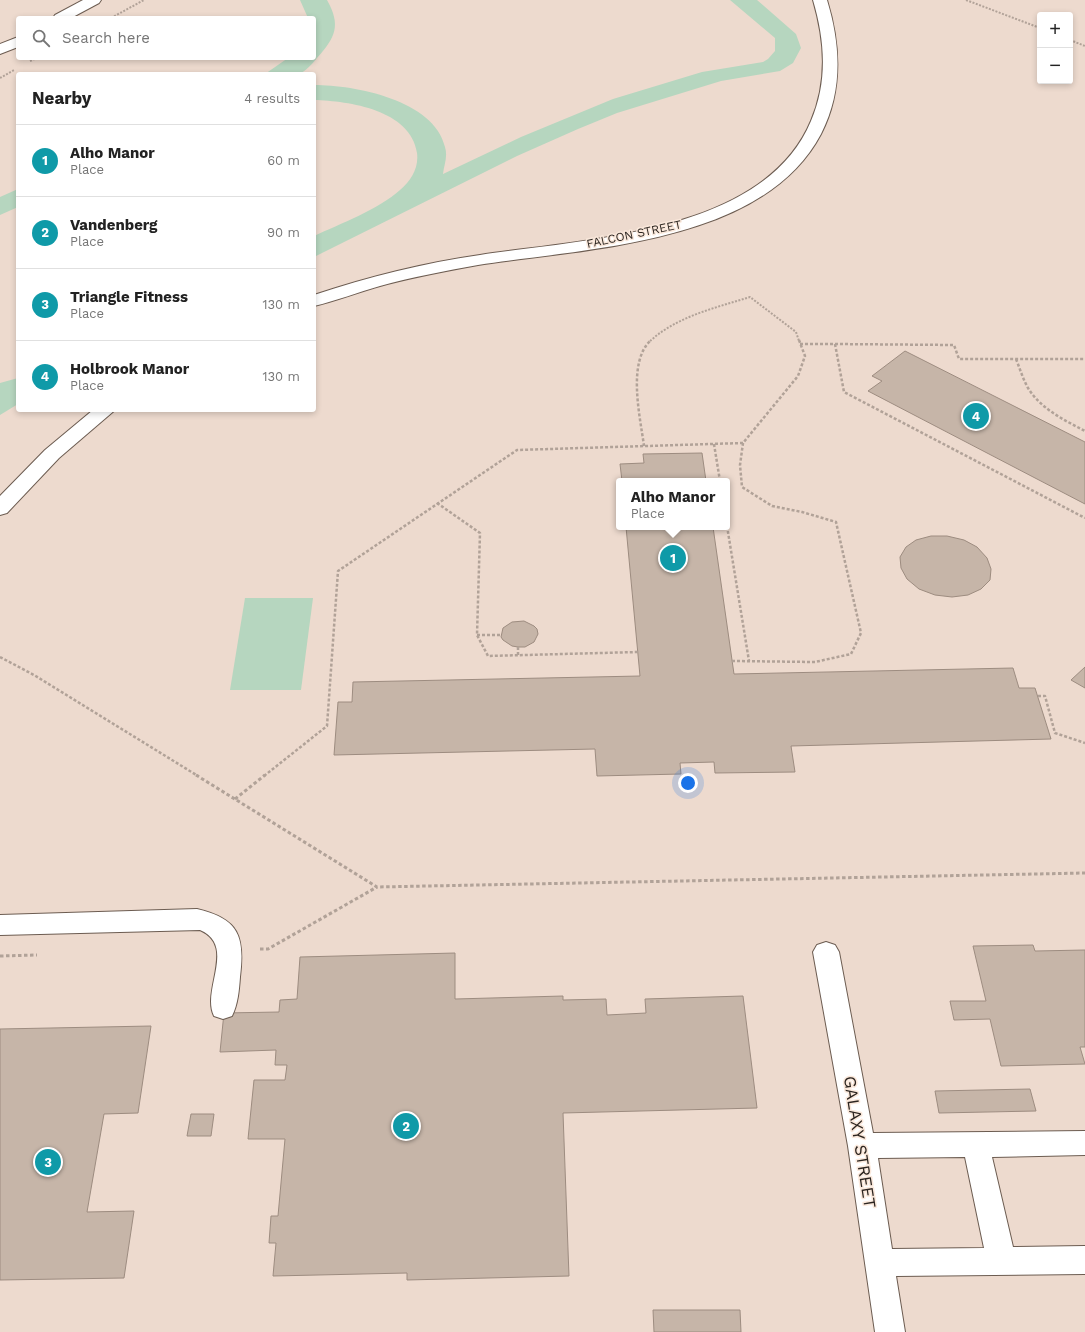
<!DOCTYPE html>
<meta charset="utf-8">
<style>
body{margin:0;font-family:"Work Sans",sans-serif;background:#f2f2f2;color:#222}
.controls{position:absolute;right:12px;top:12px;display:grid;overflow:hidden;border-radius:4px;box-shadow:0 2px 6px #0003}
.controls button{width:36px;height:36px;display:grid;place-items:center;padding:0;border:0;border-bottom:1px solid #e0e0e0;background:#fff;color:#222;font:20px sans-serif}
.you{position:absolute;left:688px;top:783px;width:14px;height:14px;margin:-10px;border:3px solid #fff;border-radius:50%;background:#1a73e8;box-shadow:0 0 0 6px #1a73e833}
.badge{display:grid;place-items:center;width:26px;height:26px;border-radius:50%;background:#ea580c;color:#fff;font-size:13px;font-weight:700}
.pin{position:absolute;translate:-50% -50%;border:2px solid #fff;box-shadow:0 1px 4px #0006}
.popup{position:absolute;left:616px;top:478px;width:114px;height:52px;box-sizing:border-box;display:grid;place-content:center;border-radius:4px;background:#fff;filter:drop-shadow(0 1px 3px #0005);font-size:13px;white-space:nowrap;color:#767676}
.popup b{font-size:15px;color:#222}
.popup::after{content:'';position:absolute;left:50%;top:100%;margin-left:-8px;border:8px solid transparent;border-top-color:#fff}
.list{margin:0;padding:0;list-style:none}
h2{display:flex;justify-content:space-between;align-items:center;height:52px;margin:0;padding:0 16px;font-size:17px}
h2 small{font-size:13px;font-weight:400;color:#767676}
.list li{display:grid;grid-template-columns:26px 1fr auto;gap:12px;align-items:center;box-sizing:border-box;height:72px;padding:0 16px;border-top:1px solid #e0e0e0}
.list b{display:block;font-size:15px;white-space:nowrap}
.list p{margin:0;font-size:13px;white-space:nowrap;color:#767676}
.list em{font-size:13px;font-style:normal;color:#767676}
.icon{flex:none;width:22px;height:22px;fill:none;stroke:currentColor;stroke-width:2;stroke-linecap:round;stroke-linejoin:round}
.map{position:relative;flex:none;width:1085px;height:1332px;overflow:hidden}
.search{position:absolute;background:#fff;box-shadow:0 2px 6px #0003;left:16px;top:16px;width:300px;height:44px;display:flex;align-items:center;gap:10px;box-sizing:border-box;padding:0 14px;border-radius:4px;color:#767676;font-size:15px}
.panel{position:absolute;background:#fff;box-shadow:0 2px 6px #0003;left:16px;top:72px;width:300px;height:340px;border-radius:4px}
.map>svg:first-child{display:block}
.green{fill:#b6d6bf}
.building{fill:#c6b5a8;stroke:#9d8c80}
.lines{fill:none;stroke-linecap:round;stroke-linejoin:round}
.minor-casing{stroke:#6c5c51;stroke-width:2}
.path-far2{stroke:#b1a298;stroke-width:2;stroke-dasharray:2 1.5;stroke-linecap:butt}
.path-far1{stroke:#b1a298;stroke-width:2.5;stroke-dasharray:3 2;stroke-linecap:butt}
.path{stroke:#b1a298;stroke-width:3;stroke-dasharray:3.5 2.5;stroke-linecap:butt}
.minor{fill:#fff;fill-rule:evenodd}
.labels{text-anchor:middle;stroke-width:3;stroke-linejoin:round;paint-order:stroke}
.far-street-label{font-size:12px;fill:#2c2520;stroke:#fae8db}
.near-street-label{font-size:17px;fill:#2c2520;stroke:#fae8db}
</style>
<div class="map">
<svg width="1085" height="1332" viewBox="0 0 1085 1332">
<rect width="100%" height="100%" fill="#eddace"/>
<!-- green -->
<g class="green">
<path d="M300,0H327C341,25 336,37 317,58C313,63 306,71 299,74C292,76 273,74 265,74L288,58H314V18H308Z"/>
<path d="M730,0H757L796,34L801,48L793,63L780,71L721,81L617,113L578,129L517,156L314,257V236C340,224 379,209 400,190C411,181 419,168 417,153C411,110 349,101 314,100V85C355,85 434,100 445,147C448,157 444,165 443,174L521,137L613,99L702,72L763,62L768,59L775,51V38Z"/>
<path d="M18,189V207L0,215V197Z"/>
<path d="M18,378V404L0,415V383Z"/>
<path d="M245,598H313L301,690H230Z"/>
</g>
<!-- building -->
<g class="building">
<path d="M905,351L1085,442V504L868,391L882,381L872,376Z"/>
<path d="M702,453L706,481H622L620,464L644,463L643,454Z"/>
<path d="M626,527H713L734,674L1013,668L1019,688H1035L1051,739L791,746L795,772L715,773L714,762L680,763L681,774L597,776L595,749L334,755L338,702H352L353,682L640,676Z"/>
<path d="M931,536H947L964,540L977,547L987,558L991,569L990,580L981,589L968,595L952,597L935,595L919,589L907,579L901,568L900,557L906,547L916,540Z"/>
<path d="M524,621L534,626L537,629L538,634L534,642L525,647H518L512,646L503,640L501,637L503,628L512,622Z"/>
<path d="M1085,667V688L1071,680Z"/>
<path d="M1033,945L1035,951L1085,950V1047H1080L1085,1064L1001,1066L990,1019L954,1020L950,1001H986L973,946Z"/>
<path d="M455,953V999L563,996V1000L606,999L607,1015L646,1013L645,999L743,996L757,1108L563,1113L569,1276L407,1280V1273L273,1276L276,1243H269L271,1216H278L285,1139H248L254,1080H285L287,1065H275L276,1050L220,1052L224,1013L279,1012L280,1000L297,999L300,957Z"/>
<path d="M151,1026L138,1113L104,1114L87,1212L134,1211L124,1278L0,1280V1029Z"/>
<path d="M1030,1089L1036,1111L939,1113L935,1091Z"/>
<path d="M191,1114H214L211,1136H187Z"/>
<path d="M653,1310H740L741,1332H654Z"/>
</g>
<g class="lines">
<!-- minor casing -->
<g class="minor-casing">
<g id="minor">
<path d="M83,0H101L99,3L71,18H53L55,15Z"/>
<path d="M813,0H827C841,46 843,91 821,134C763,244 587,248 478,265C445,271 412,277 380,286C358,292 336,301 314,306V295C368,277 424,263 480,255C584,239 764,234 811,121C828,81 825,41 813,0Z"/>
<path d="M18,37V47L0,54V44Z"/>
<path d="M93,410H115L59,458L7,513L0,515V496L45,450Z"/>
<path d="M197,909C239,919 245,936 240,977C239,990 238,1004 232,1016L223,1019L214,1016C201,990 237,946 200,930L0,935V915Z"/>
<path d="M826,942L835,945L839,952L873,1133L1085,1131V1155L992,1157L1013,1247L1085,1246V1274L896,1276L905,1332H875L848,1146L813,952L817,945ZM965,1157L984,1248L892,1249L878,1158Z"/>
</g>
</g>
<!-- path-far2 -->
<g class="path-far2">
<path d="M966,0L1040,28"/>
<path d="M111,18L144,0"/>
<path d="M1070,40L1085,46"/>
<path d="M30,61L37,58"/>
<path d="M0,78L14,70"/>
<path d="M650,341C678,316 715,308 750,297L796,332L799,341"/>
</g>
<!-- path-far1 -->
<g class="path-far1">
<path d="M800,344H835L844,392L1085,518"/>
<path d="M835,344L954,345L959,359H1085"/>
<path d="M1016,359C1020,369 1023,379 1028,388C1041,409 1064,420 1085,431"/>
<path d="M714,444L720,481"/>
<path d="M644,446C640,416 627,362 651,340"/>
<path d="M437,503L480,533L477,635L488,656L638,652"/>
<path d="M727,526L749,661"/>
<path d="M477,635H501"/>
<path d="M518,647V655"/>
<path d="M0,657L34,675L198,776"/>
<path d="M732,661L815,662L851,654L861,633L836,522L802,512L772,506L742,487L740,465L743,443"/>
<path d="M1038,696H1045L1055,733L1085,743"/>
<path d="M264,776L327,726L338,571L517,450L743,443L798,376L805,356L799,340"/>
</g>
<!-- path -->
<g class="path">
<path d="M196,775L377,887L1085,873"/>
<path d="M235,799L265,775"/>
<path d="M260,949H268L377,887"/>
<path d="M0,956L37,955"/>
</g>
<!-- minor -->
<use href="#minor" class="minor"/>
</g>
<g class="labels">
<!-- far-street labels -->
<g class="far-street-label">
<text transform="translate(634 234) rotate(-12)" y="4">FALCON STREET</text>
</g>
<!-- near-street labels -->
<g class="near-street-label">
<text transform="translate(860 1142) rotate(81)" y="6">GALAXY STREET</text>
</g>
</g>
</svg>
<div class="controls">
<button>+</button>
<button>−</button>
</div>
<div class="you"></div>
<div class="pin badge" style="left:673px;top:558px;background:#0f9aa8">1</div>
<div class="popup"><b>Alho Manor</b>Place</div>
<div class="pin badge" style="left:406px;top:1126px;background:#0f9aa8">2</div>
<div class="pin badge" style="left:48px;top:1162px;background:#0f9aa8">3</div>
<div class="pin badge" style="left:976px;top:416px;background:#0f9aa8">4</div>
<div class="search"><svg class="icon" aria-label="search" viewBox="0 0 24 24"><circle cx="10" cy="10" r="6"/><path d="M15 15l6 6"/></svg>Search here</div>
<section class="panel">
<h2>Nearby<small>4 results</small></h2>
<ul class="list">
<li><span class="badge" style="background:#0f9aa8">1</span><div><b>Alho Manor</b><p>Place</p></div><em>60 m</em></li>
<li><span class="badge" style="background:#0f9aa8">2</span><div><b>Vandenberg</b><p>Place</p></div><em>90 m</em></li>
<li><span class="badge" style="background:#0f9aa8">3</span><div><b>Triangle Fitness</b><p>Place</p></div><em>130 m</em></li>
<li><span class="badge" style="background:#0f9aa8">4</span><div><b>Holbrook Manor</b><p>Place</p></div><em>130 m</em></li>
</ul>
</section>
</div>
